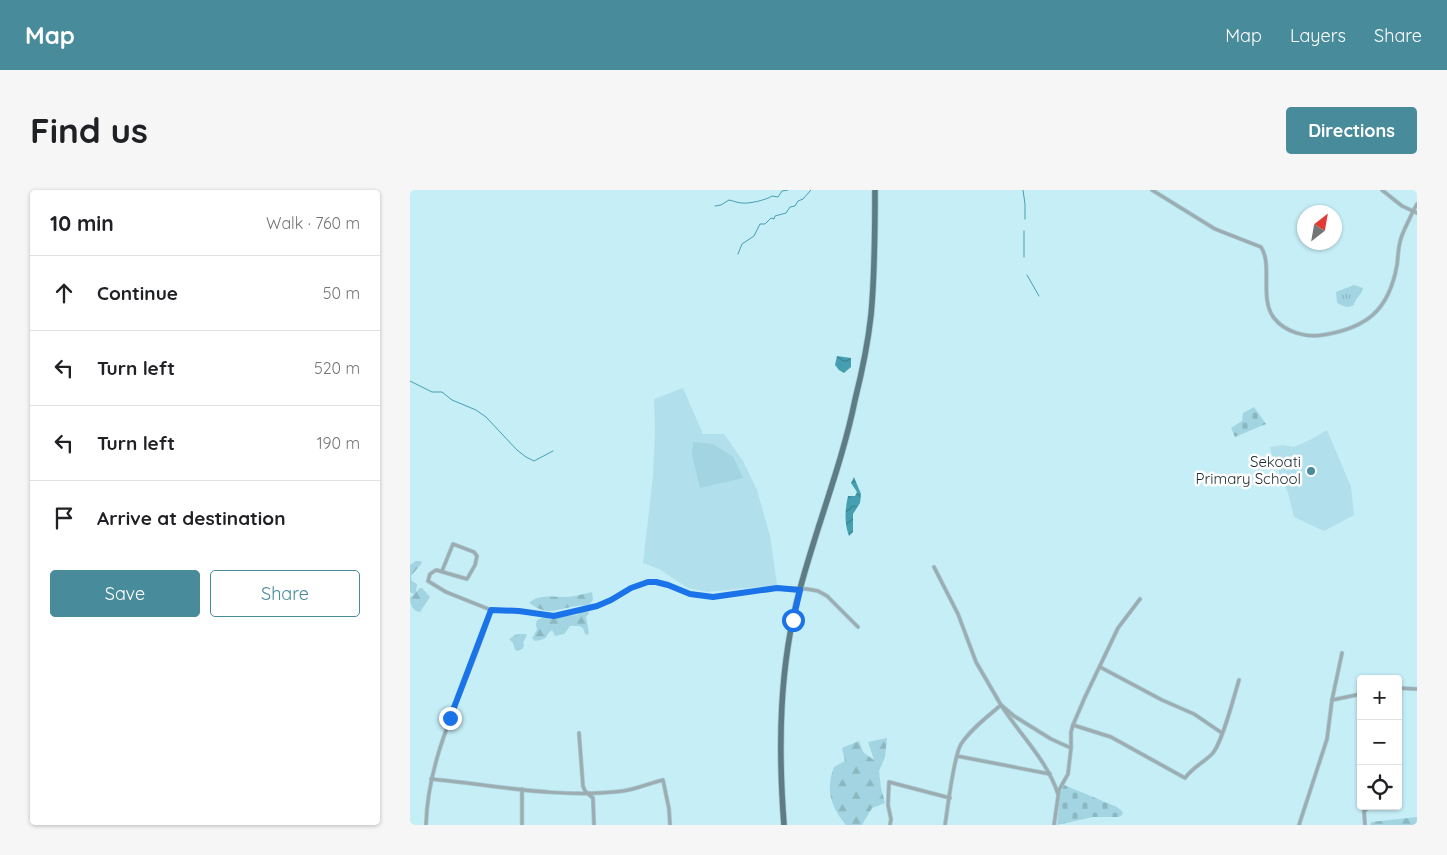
<!DOCTYPE html>
<meta charset="utf-8">
<style>
body{margin:0;font-family:Quicksand,sans-serif;background:#f6f6f6;color:#202124}
.controls{position:absolute;right:15px;bottom:15px;display:grid;overflow:hidden;border-radius:5px;box-shadow:0 1px 4px #0004}
.controls button{width:45px;height:45px;display:grid;place-items:center;padding:0;border:0;border-bottom:1px solid #e0e0e0;background:#fff;color:#202124;font:25px sans-serif}
.compass{position:absolute;left:887px;top:15px;width:45px;height:45px;border-radius:50%;background:#fff;box-shadow:0 1px 4px #0004;rotate:31deg}
.stop{position:absolute;width:15px;height:15px;margin:-11px;border:4px solid #1a73e8;border-radius:50%;background:#fff}
.stop.end{background:#1a73e8;border-color:#fff;box-shadow:0 1px 5px #0008}
.list{margin:0;padding:0;list-style:none}
h2{display:flex;justify-content:space-between;align-items:center;height:65px;margin:0;padding:0 20px;font-size:21px}
h2 small{font-size:16px;font-weight:400;color:#757577}
.list li{display:grid;grid-template-columns:32px 1fr auto;gap:15px;align-items:center;box-sizing:border-box;height:75px;padding:0 20px;border-top:1px solid #e0e0e0}
.list b{display:block;font-size:19px;white-space:nowrap}
.list em{font-size:16px;font-style:normal;color:#757577}
.actions{display:flex;gap:10px;padding:15px 20px}
.actions a{flex:1;padding:11px 0;border:1px solid #488b9a;border-radius:5px;text-align:center;font-size:18px;color:#488b9a}
.actions .main{background:#488b9a;color:#fff}
.icon{flex:none;width:28px;height:28px;fill:none;stroke:currentColor;stroke-width:2;stroke-linecap:round;stroke-linejoin:round}
.map{position:relative;flex:none;width:1007px;height:635px;overflow:hidden;border-radius:5px}
header{display:flex;align-items:center;gap:30px;box-sizing:border-box;height:70px;padding:0 25px;background:#488b9a;color:#fff}
header strong{font-size:24px}
nav{display:flex;gap:28px;margin-inline-start:auto;font-size:18px}
.intro{display:flex;align-items:center;justify-content:space-between;box-sizing:border-box;height:120px;padding:0 30px}
h1{margin:0;font-size:35px}
.button{padding:12px 22px;border-radius:5px;background:#488b9a;color:#fff;font-size:18px;font-weight:700}
main{display:flex;gap:30px;padding:0 30px}
aside{flex:1;background:#fff;border-radius:5px;box-shadow:0 1px 4px #0004}
.map>svg:first-child{display:block}
.built{fill:#b1dfeb}
.grass{fill:url(#grass-tufts)}
.forest{fill:url(#forest-firs)}
.cemetery{fill:url(#cemetery-stones)}
.garden{fill:#a2d5e1}
.water{fill:url(#water-waves)}
.lines{fill:none;stroke-linecap:round;stroke-linejoin:round}
.stream{stroke:#469fb1;stroke-width:1}
.minor-casing{stroke:#a7cbd3;stroke-width:4.5}
.primary-casing{stroke:#a7cbd3;stroke-width:7}
.minor{stroke:#9cacb0;stroke-width:3}
.primary{stroke:#5e7c83;stroke-width:5.5}
.route{stroke:#1a73e8;stroke-width:6}
.poi-dot{fill:#488b9a;stroke:#fff;stroke-width:2}
.labels{text-anchor:middle;stroke-width:5;stroke-linejoin:round;paint-order:stroke}
.poi-label{font-size:15px;fill:#1b2a2e;stroke:#fff;text-anchor:end}
</style>
<header>
<strong>Map</strong>
<nav><a>Map</a><a>Layers</a><a>Share</a></nav>
</header>
<div class="intro"><h1>Find us</h1><a class="button">Directions</a></div>
<main>
<aside>
<h2>10 min<small>Walk · 760 m</small></h2>
<ul class="list">
<li><svg class="icon" aria-label="ahead" viewBox="0 0 24 24"><path d="M12 20V5M6 11l6-6 6 6"/></svg><div><b>Continue</b></div><em>50 m</em></li>
<li><svg class="icon" aria-label="left" viewBox="0 0 24 24"><path d="M17 20v-9H6M10 6l-5 5 5 5"/></svg><div><b>Turn left</b></div><em>520 m</em></li>
<li><svg class="icon" aria-label="left" viewBox="0 0 24 24"><path d="M17 20v-9H6M10 6l-5 5 5 5"/></svg><div><b>Turn left</b></div><em>190 m</em></li>
<li><svg class="icon" aria-label="arrive" viewBox="0 0 24 24"><path d="M6 21V4h12l-3 4 3 4H6"/></svg><div><b>Arrive at destination</b></div></li>
</ul>
<div class="actions"><a class="main">Save</a><a>Share</a></div>
</aside>
<div class="map">
<svg width="1007" height="635" viewBox="0 0 1007 635">
<defs>
<pattern id="grass-tufts" width="24" height="20" patternUnits="userSpaceOnUse" patternTransform="scale(1.25)"><rect width="24" height="20" fill="#a2d5e1"/><path d="M3 7l-1-3M5 7V3M7 7l1-3M15 17l-1-3M17 17v-4M19 17l1-3" fill="none" stroke="#8bb7c1"/></pattern>
<pattern id="forest-firs" width="22" height="20" patternUnits="userSpaceOnUse" patternTransform="scale(1.25)"><rect width="22" height="20" fill="#a2d5e1"/><path d="M5 1l3.5 6h-7zM16 11l3.5 6h-7z" fill="#8bb7c1"/></pattern>
<pattern id="cemetery-stones" width="16" height="16" patternUnits="userSpaceOnUse" patternTransform="scale(1.25)"><rect width="16" height="16" fill="#a2d5e1"/><path d="M2 7V4a2 2 0 0 1 4 0v3zM10 15v-3a2 2 0 0 1 4 0v3z" fill="#8bb7c1"/></pattern>
<pattern id="water-waves" width="16" height="10" patternUnits="userSpaceOnUse" patternTransform="scale(1.25)"><rect width="16" height="10" fill="#469fb1"/><path d="M0 5q4-4 8 0t8 0" fill="none" stroke="#3a8290"/></pattern>
</defs>
<rect width="100%" height="100%" fill="#c6eef7"/>
<!-- built -->
<g class="built">
<path d="M273,198L293,244H314L333,271L347,300L360,346L367,395L298,402L278,398L249,379L233,373L243,286L245,241L244,209Z"/>
<path d="M917,240L941,297L944,325L914,341L884,327L878,303L862,266L860,257L873,255L884,257L902,249Z"/>
</g>
<!-- grass -->
<path class="grass" d="M944,95L953,98C952,105 945,108 944,115C938,118 934,117 927,113L926,102Z"/>
<!-- forest -->
<g class="forest">
<path d="M6,371H11L12,373L1,386L2,391L7,394L6,402L3,404L0,402V375Z"/>
<path d="M10,398H12L20,407L10,422C3,421 0,415 0,408Z"/>
<path d="M182,402L183,410L179,415C175,416 171,415 167,416C145,419 139,427 119,413C129,404 141,407 154,407C164,407 173,404 182,402Z"/>
<path d="M177,419L179,423L176,427L179,443L177,445L175,444L173,438L169,436H160L154,444L145,446L142,440C134,446 140,449 125,451L122,448L127,440L126,435L127,430L134,427H147L167,425Z"/>
<path d="M107,444H115L117,445L113,453L114,455L112,459L108,461L105,460L103,453L99,449Z"/>
<path d="M477,548L475,567L469,581L471,598L475,613L462,618L452,635H436C421,617 415,600 424,577L435,571L432,558L449,551L453,562L464,570L458,552Z"/>
<path d="M1007,627V635H960L961,632Z"/>
</g>
<!-- cemetery -->
<g class="cemetery">
<path d="M844,217L856,234L825,247L821,238L832,231L833,223Z"/>
<path d="M654,595L707,617L713,622L712,625L709,627H683L647,635L650,604Z"/>
</g>
<!-- garden -->
<path class="garden" d="M283,252L303,254L323,267L333,288L290,298L282,265Z"/>
<!-- water -->
<g class="water">
<path d="M427,166L441,168V177L434,183L429,180L425,175Z"/>
<path d="M444,287L451,304L450,313L443,324V342L439,346C434,333 435,319 438,306H445L447,302L441,293Z"/>
</g>
<g class="lines">
<!-- stream -->
<g class="stream">
<path d="M613,0L615,14V29"/>
<path d="M305,16L311,15L319,10C324,11 328,13 332,13C339,14 356,10 362,6L368,7L372,1L378,0"/>
<path d="M614,41V67"/>
<path d="M328,64L332,54L344,46L350,34H355L361,28L364,29L365,26L376,23L380,17L385,16L388,11L393,9L401,0"/>
<path d="M617,85L629,106"/>
<path d="M0,191L22,202H32L42,210L66,220L76,227L107,260L116,267L124,271L143,261"/>
</g>
<!-- minor casing -->
<g class="minor-casing">
<g id="minor">
<path d="M742,0L805,39L851,57C863,75 849,109 864,128C875,142 896,148 913,145C957,138 979,120 987,75C988,68 988,60 990,52C992,42 999,31 1003,21L1007,23"/>
<path d="M972,0L992,16L1003,21L1007,14"/>
<path d="M524,377L548,424L566,472L591,515L604,526L641,549L661,558"/>
<path d="M81,420L109,421L144,426L187,416L201,410L221,398L238,392H246L258,395L281,404L303,407L367,398L397,399L408,401L417,406L448,437"/>
<path d="M690,477L752,510L784,524L812,543"/>
<path d="M988,498L1007,499"/>
<path d="M922,510L951,504"/>
<path d="M663,535L701,547L775,588C783,577 793,573 802,564C812,554 824,506 829,490"/>
<path d="M169,543L173,596L175,601L183,608L184,635"/>
<path d="M547,566L640,584"/>
<path d="M21,589C84,595 149,609 213,601C227,599 240,593 253,590L259,619L260,635"/>
<path d="M112,599V635"/>
<path d="M16,635C18,558 60,492 81,420L36,402L18,391L20,384L26,380L57,389L65,375L67,366L64,362L43,354L32,381"/>
<path d="M480,635L481,629L478,615L479,592L540,608"/>
<path d="M535,635C538,617 543,568 551,554C561,539 577,527 591,515C610,545 637,570 648,604"/>
<path d="M644,635L649,600L658,584L661,558V542L663,535L675,507L708,438L730,409"/>
<path d="M889,635L917,549L922,510L932,463"/>
<path d="M955,635L954,621L961,616"/>
</g>
</g>
<!-- primary casing -->
<g class="primary-casing">
<path id="primary" d="M374,635C368,556 369,476 390,399C407,335 432,274 445,210C452,182 458,153 461,125C465,83 465,41 465,0"/>
</g>
<!-- minor -->
<use href="#minor" class="minor"/>
<!-- primary -->
<use href="#primary" class="primary"/>
</g>
<g class="lines">
<!-- route -->
<path class="route" d="M40,528L81,420L109,421L144,426L187,416L201,410L221,398L238,392H246L258,395L280,404L303,407L367,398L390,400L383,430"/>
</g>
<!-- markers -->
<circle class="poi-dot" cx="901" cy="281" r="5"/>
<g class="labels">
<!-- poi labels -->
<g class="poi-label">
<text x="891" y="277">Sekoati<tspan x="891" dy="17">Primary School</tspan></text>
</g>
</g>
</svg>
<div class="controls">
<button>+</button>
<button>−</button>
<button><svg class="icon" aria-label="locate" viewBox="0 0 24 24"><circle cx="12" cy="12" r="6"/><path d="M12 2v4M12 18v4M2 12h4M18 12h4"/></svg></button>
</div>
<svg class="compass" viewBox="-18 -18 36 36"><path d="M0-13l5 13h-10z" fill="#e53935"/><path d="M0 13l5-13h-10z" fill="#757577"/></svg>
<div class="stop" style="left:383px;top:430px"></div>
<div class="stop end" style="left:40px;top:528px"></div>
</div>
</main>
